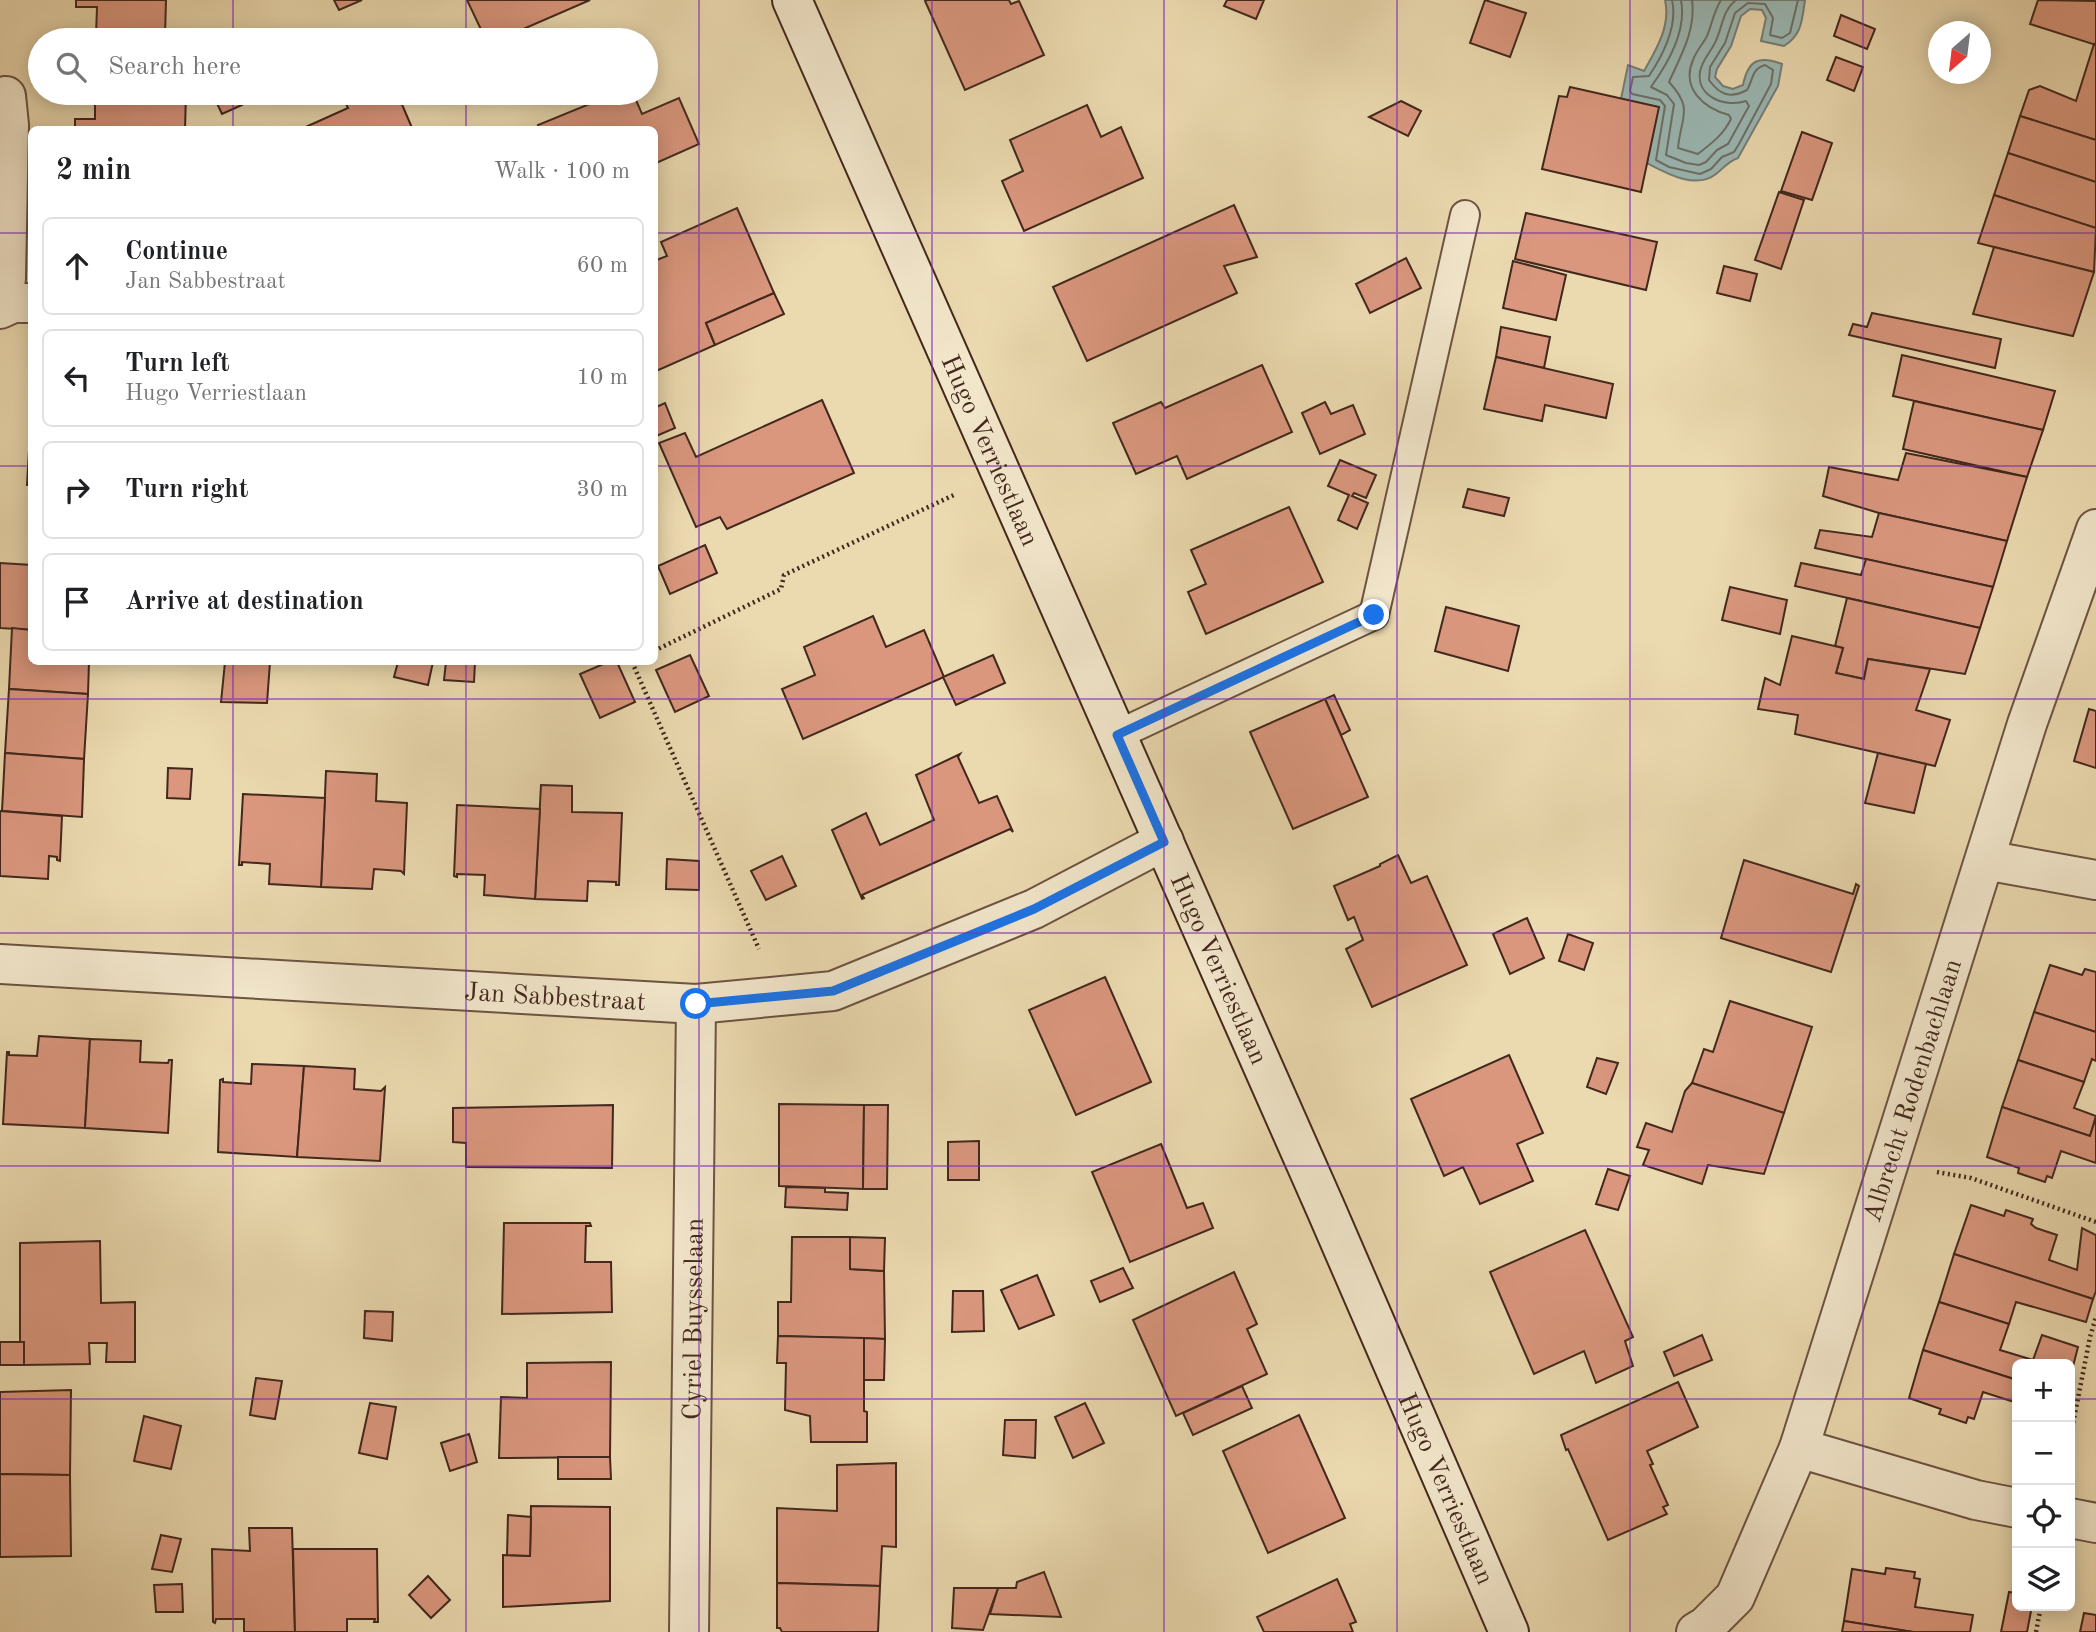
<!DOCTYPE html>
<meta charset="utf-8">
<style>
body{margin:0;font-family:"Old Standard TT",serif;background:#f2f2f2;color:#202124}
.controls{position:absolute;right:21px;bottom:21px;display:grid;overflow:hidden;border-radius:10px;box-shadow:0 4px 18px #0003}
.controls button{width:63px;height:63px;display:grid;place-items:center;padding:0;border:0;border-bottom:2px solid #e0e0e0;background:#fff;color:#202124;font:35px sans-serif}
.compass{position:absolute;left:1928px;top:21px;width:63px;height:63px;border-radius:50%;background:#fff;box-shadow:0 4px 18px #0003;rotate:208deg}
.stop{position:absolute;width:21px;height:21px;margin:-16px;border:5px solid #1a73e8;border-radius:50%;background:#fff}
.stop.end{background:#1a73e8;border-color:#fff;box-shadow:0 2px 7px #0008}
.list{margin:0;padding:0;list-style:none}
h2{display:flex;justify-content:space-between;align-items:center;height:91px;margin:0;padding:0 28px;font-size:30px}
h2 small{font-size:23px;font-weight:400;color:#757577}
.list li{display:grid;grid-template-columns:46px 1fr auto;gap:21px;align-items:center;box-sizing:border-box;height:98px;margin:0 14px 14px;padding:0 14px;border:2px solid #e0e0e0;border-radius:10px}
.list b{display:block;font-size:26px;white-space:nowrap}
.list p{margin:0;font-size:23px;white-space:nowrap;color:#757577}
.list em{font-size:23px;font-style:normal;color:#757577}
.icon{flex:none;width:38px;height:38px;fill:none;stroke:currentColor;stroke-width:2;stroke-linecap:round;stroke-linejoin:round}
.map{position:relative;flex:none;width:2096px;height:1632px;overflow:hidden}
.search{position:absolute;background:#fff;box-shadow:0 4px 18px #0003;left:28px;top:28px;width:630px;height:77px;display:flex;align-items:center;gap:18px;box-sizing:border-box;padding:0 24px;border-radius:38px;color:#757577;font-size:26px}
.panel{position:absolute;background:#fff;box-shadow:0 4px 18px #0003;left:28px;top:126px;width:630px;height:539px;border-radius:10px}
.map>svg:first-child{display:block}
.water{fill:#9bb8b4;stroke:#777e78;stroke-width:2}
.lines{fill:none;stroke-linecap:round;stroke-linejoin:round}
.shore{stroke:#6e7068;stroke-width:2}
.building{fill:#da977e;stroke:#42281d;stroke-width:2}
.lane-casing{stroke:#6c5442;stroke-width:32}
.street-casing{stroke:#6c5442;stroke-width:42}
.secondary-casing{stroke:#42281d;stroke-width:42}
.path{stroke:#42281d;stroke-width:4.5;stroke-dasharray:2 3.5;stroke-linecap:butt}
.lane{stroke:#f2e6cb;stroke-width:28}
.street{stroke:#f2e6cb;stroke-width:38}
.secondary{stroke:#f2e6cb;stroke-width:38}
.route{stroke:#1a73e8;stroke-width:9}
.grid{fill:none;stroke:#7b2cbf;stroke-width:2;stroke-opacity:0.55}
.labels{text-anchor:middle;stroke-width:6;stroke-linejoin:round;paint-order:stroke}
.street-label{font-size:26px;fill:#42281d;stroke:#f2e6cb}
</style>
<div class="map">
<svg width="2096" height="1632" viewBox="0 0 2096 1632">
<rect width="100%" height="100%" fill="#ebd9af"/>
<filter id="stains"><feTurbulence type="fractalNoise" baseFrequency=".00286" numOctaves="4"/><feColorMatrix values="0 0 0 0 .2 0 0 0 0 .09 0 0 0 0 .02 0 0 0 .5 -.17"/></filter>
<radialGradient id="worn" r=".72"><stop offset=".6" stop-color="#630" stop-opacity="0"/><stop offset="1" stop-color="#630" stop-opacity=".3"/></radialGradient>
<!-- water -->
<path class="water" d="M1665,0H1805C1802,20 1802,35 1784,46L1761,41L1766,18L1762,10L1750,9L1741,16L1731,46L1717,69L1715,77L1723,86L1733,89L1743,85C1748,60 1759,55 1782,64L1778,86L1738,158C1727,162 1724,168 1716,174C1696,190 1666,173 1647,163L1658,107L1621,99L1628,65L1644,71C1656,50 1671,26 1665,0Z"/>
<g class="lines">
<!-- shore -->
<g class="shore">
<path d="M1672,0C1678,26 1663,55 1649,76L1633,77L1630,91L1632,94L1660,100L1665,106L1656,160L1669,167L1700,174L1711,169L1722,157L1734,152L1739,144L1771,84L1773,70L1765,65C1751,69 1753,81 1747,90C1730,99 1720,95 1709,80L1710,67L1725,43L1735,13L1748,3L1765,4L1773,18L1770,35L1782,38L1790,33L1798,0"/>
<path d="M1681,0C1687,31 1668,63 1651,87L1667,95L1674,104L1666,155L1686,163L1699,165L1706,162L1717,150L1728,144L1749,106L1746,101C1726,108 1696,97 1700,72C1702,59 1713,50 1717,38C1723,24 1723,10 1736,0"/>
<path d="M1692,0C1696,30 1681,55 1669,82C1694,109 1681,116 1678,148L1698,154C1712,143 1723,135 1731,119L1729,115C1703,108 1681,88 1693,60C1696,51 1703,44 1707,36C1712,24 1714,11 1721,0"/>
</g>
</g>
<!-- building -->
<g class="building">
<path d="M76,0H166L165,36L184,38V40L92,39L93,36L96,35L97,7H76Z"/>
<path d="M334,0H362L339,10Z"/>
<path d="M467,0H590L498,40H486Z"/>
<path d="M927,0H1009L1011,4L1019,1L1044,55L965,90L925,1Z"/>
<path d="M1227,0H1264L1256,19L1224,6Z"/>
<path d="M1485,0L1526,13L1510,57L1470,43Z"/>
<path d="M2038,0L2096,1V45L2030,24Z"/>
<path d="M1841,15L1875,29L1867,49L1834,36Z"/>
<path d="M2094,44L2096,45V140L2020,116L2029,90L2040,86L2076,101Z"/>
<path d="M1836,57L1863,67L1854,91L1827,80Z"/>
<path d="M1570,87L1659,107L1641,192L1542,169L1559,96L1567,97Z"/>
<path d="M95,93H186L185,130H75V119H95Z"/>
<path d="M212,93H236L242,105L222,114Z"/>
<path d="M397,93L413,130H299L348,108L341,94L343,93Z"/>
<path d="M589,93H633L642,114L679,98L699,144L654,164V130H540L538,125L592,103Z"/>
<path d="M1401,101L1421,111L1408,136L1369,117Z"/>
<path d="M1087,105L1101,137L1121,127L1143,178L1024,231L1002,181L1023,171L1010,140Z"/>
<path d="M2020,116L2096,140V182L2008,153Z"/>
<path d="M1802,132L1832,143L1812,200L1781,191Z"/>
<path d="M2008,153L2096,182V228L1994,195Z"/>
<path d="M1779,192L1804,200L1781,269L1755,260Z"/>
<path d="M1994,195L2096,228L2094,272L1978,243Z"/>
<path d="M1234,205L1257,257L1224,266L1237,293L1087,361L1053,287Z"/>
<path d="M737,208L774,293L706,323L715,345L654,372V261L667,256L661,242Z"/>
<path d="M1526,213L1657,242L1646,290L1515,259Z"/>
<path d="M1994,247L2094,272L2073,336L1973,314Z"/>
<path d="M1406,258L1421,288L1370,313L1356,284Z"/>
<path d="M1513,261L1566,275L1556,320L1503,308Z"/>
<path d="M1724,266L1757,274L1750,301L1717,293Z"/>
<path d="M774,293L784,314L715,345L706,323Z"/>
<path d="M1872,313L2001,339L1995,368L1849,335L1853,324L1867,327Z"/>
<path d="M1501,327L1550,337L1544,368L1496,357Z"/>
<path d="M1902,355L2055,391L2043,430L1893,396Z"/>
<path d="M1496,357L1613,384L1606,418L1545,405L1542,421L1484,409Z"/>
<path d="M1262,365L1292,432L1187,479L1177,456L1136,474L1113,423L1161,402L1165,408Z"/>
<path d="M822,400L854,473L727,529L720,517L696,527L659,443L685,433L696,457Z"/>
<path d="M1914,401L2043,430L2027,477L1903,449Z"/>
<path d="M1325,402L1331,414L1353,405L1365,434L1320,454L1302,413Z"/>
<path d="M665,403L675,428L654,437V408Z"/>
<path d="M30,433H32V485H27Z"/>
<path d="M1906,453L2027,477L2007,541L1879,513L1823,496L1829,467L1898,480Z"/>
<path d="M1340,460L1376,475L1366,498L1354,493L1352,496L1368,503L1357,529L1338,520L1349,495L1328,486Z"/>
<path d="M1468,489L1509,498L1504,516L1463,507Z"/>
<path d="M1289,507L1323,582L1206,634L1188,592L1206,584L1191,550Z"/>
<path d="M1879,513L2007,541L1993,587L1815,548L1820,530L1872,537Z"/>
<path d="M705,545L717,573L670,594L658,566Z"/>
<path d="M1866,559L1993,587L1980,628L1795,586L1801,563L1861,575Z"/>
<path d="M0,563L32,565V630L0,628Z"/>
<path d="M1730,587L1787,600L1780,634L1722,620Z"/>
<path d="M1847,598L1980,628L1965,674L1868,659L1864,679L1836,673L1843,648L1835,646Z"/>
<path d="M1446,607L1519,626L1508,671L1435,651Z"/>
<path d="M873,616L886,647L924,630L944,677L803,739L782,689L815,675L804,647Z"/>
<path d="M12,628L32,630V662H89L88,694L9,689Z"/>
<path d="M1792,636L1843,648L1836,673L1864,679L1868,659L1930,669L1916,710L1950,720L1935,766L1795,734L1798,715L1758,709L1765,678L1780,685Z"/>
<path d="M690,655L709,696L675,712L656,670Z"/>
<path d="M993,655L1005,683L956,705L943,677Z"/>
<path d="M225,662H270L267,703L221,702Z"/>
<path d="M398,662H433L428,685L394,677Z"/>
<path d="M446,662H475L474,682L444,680Z"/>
<path d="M608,662H617L635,702L600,718L580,674Z"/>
<path d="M9,689L88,694L84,759L5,753Z"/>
<path d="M1334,695L1350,730L1341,735L1325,699Z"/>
<path d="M1325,699L1368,797L1293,829L1250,732Z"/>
<path d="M2089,709L2096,711V768L2074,761Z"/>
<path d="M5,753L84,759L82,817L2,811Z"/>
<path d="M1878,753L1926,764L1914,813L1865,803Z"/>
<path d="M960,754L958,757L979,803L997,796L1013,832L1010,829L862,895L864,898L862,899L832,830L866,813L880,845L934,820L916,775Z"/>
<path d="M168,768L192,769L190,799L167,798Z"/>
<path d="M326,771L377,774L376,801L407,803L404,874L401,871L374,869L372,889L321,887Z"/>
<path d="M541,785L572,786V812L622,813L619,885H616V882L588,881L587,901L535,899Z"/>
<path d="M243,794L325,798L321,887L269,884L270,864L242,862V865H239Z"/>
<path d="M457,805L540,809L535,899L484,895L485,875L457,874V877L454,876Z"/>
<path d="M0,811L62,816L60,861L57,860V857L49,856L48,879L0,876Z"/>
<path d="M1398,855L1411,883L1427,876L1467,965L1372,1007L1346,949L1363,940L1354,917L1348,920L1334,886L1380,866V864Z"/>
<path d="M782,856L796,886L766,900L751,871Z"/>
<path d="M667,859L699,861V890L666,889Z"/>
<path d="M1744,860L1853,894L1856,884L1859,886L1831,972L1721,938Z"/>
<path d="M1527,918L1544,958L1510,974L1493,934Z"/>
<path d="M1568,934L1593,943L1584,970L1559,961Z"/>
<path d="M2050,965L2082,975L2085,969L2096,972V1032L2034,1012Z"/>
<path d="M1105,977L1151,1082L1076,1115L1029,1010Z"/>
<path d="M1730,1001L1812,1027L1784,1113L1692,1083L1704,1049L1713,1052Z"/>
<path d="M2034,1012L2096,1032V1061L2092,1059L2084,1082L2018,1060Z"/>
<path d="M39,1036L90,1039L85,1128L3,1124L7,1052H9V1055L37,1056Z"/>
<path d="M90,1039L141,1041L140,1062L168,1063L169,1060H172L168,1133L85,1128Z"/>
<path d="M1509,1055L1543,1133L1517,1144L1533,1181L1480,1204L1463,1167L1444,1176L1411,1099Z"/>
<path d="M1597,1058L1618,1063L1606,1094L1587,1087Z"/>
<path d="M2018,1060L2084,1082L2074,1108L2096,1116L2090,1136L2002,1107Z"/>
<path d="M252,1064L304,1066L297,1157L218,1152L220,1080L223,1079V1082L251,1084Z"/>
<path d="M304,1066L355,1069L354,1089L381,1091L385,1087L380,1161L297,1157Z"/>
<path d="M1692,1083L1784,1113L1764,1174L1708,1165L1702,1184L1643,1165L1649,1150L1637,1147L1646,1123L1672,1132L1685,1091Z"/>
<path d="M779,1104L864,1105L863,1189L779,1186Z"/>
<path d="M613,1105L612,1168L466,1167V1143L453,1142V1108Z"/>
<path d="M864,1105H888L887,1189H863Z"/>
<path d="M2002,1107L2090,1136L2096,1117V1163L2061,1151L2052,1178L2047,1176L2045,1182L2018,1173L2019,1168L1987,1157Z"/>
<path d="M979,1141V1180H948V1142Z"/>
<path d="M1161,1144L1187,1208L1203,1203L1213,1228L1130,1262L1092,1172Z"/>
<path d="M1608,1169L1630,1176L1618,1210L1596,1204Z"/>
<path d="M786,1187L825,1188V1192L848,1193L847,1210L785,1207Z"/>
<path d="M1971,1205L2004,1216L2006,1210L2033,1219L2031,1224L2036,1228L2057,1235L2049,1260L2077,1270L2082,1228L2096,1235V1291L2093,1299L1954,1254Z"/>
<path d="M504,1223H590L591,1226H586L585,1262H611L612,1312L502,1314Z"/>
<path d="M1585,1230L1633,1337L1625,1341L1633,1366L1596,1383L1584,1351L1534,1374L1490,1272Z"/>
<path d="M792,1237H850V1269L884,1271L885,1339L778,1336V1302H791Z"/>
<path d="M850,1237L885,1238L884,1271L850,1269Z"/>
<path d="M100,1241L101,1303L135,1302V1362H106L107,1343H89L90,1364L24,1365V1342H20V1243Z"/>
<path d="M1954,1254L2093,1299L2086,1322L2016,1302L2009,1324L1939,1302Z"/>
<path d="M1123,1268L1133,1288L1100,1302L1091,1281Z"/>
<path d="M1234,1272L1257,1324L1247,1329L1267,1374L1176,1416L1133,1320Z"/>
<path d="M1037,1275L1054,1315L1019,1329L1001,1290Z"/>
<path d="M953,1291H983L984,1331L952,1332Z"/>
<path d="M1939,1302L2009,1324L2000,1350L2033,1360L2042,1335L2078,1347L2070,1378V1364H2017V1380L1923,1350Z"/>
<path d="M365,1311L393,1312L392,1341L364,1338Z"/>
<path d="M1702,1335L1712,1360L1674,1376L1664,1352Z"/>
<path d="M778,1336L864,1338V1411L867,1412V1442H811L810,1416L785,1410L786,1363H777Z"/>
<path d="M864,1338L885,1339L884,1380H864Z"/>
<rect x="0" y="1342" width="24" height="23"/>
<path d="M1923,1350L2017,1380V1403L1983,1392L1974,1419L1968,1417L1966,1423L1939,1414L1941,1409L1909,1398Z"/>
<path d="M611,1362L610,1457L499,1458L501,1397L527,1398V1363Z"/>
<path d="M256,1378L282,1381L275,1419L250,1415Z"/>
<path d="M1678,1382L1698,1427L1647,1451L1653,1464L1650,1465L1668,1505L1663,1507L1667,1514L1608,1540L1568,1449L1566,1450L1561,1435Z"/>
<path d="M1242,1386L1252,1408L1193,1435L1183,1413Z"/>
<path d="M71,1390L70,1475L0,1474V1392Z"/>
<path d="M370,1403L396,1407L387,1459L359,1453Z"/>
<path d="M1085,1403L1104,1443L1073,1458L1055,1417Z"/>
<path d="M1299,1415L1345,1518L1268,1553L1223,1451Z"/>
<path d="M144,1416L181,1426L171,1469L134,1461Z"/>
<path d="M1005,1420H1036L1035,1458L1003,1455Z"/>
<path d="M469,1434L477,1462L450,1471L441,1443Z"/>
<path d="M558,1457H610L611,1479H558Z"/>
<path d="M896,1463V1547L882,1546L880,1586L777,1583V1508L837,1511V1465Z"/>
<path d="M0,1474L70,1475L71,1556L0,1557Z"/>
<path d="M531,1506L610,1507V1601L503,1607V1555L530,1556Z"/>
<path d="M508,1515L531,1517L530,1556L507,1555Z"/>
<path d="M249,1528H292L295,1632H244V1619H216L215,1623L213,1622L212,1549L250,1551Z"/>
<path d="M161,1535L181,1539L172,1572L152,1569Z"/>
<path d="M293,1549H377L378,1622H374L375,1619H347V1632H295Z"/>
<path d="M1886,1568L1915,1572L1914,1578L1920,1579L1915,1607L1973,1615L1970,1632H1913L1844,1621L1852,1569L1885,1574Z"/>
<path d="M1044,1572L1061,1617L990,1614L998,1588H1016L1017,1582Z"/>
<path d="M428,1576L450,1600L431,1618L409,1595Z"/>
<path d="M1337,1579L1356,1622L1350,1624L1353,1632H1264L1257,1617Z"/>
<path d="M777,1583L880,1586L878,1632H782L780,1628H777Z"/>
<path d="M182,1584L183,1612H156L154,1585Z"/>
<path d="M954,1588H998L983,1630L952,1628Z"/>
<path d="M2009,1592L2017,1593V1606H2032L2027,1632H2001Z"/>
<path d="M2084,1613L2096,1615V1632H2080Z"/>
<path d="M1844,1621L1913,1632H1842Z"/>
</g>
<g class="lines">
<!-- lane casing -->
<g class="lane-casing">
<path id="lane" d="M1117,735L1374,615L1465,215"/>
</g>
<!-- street casing -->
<g class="street-casing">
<g id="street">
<path d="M0,285L6,279L9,125L6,96"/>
<path d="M0,309L13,303H32"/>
<path d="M1985,860L2096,880"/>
<path id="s1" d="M0,964L696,1004L833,991L1034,909L1164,841"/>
<path d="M1799,1448L1976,1500L2017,1508"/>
<path d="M2070,1518L2096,1523"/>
<path id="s2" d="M689,1632L696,1004"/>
<path id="s3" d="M1696,1632L1706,1626L1735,1597L1799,1448L2027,724L2096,529"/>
</g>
</g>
<!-- secondary casing -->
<g class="secondary-casing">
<g id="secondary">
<path id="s4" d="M792,0L1325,1207L1509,1632"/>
</g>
</g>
<!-- path -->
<g class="path">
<path d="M654,651L781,589L784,575L956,494"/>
<path d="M632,662L759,949"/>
<path d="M1937,1172L1971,1178L2096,1222"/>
<path d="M2070,1439L2090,1337L2096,1317"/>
<path d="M2036,1632L2041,1606"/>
</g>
<!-- lane -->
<use href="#lane" class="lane"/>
<!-- street -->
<use href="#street" class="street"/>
<!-- secondary -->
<use href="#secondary" class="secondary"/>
</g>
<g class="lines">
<!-- route -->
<path class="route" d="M696,1004L833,991L1034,909L1164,842L1117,735L1374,615"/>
</g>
<!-- grid -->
<path class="grid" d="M233,0V40M466,0V40M699,0V1632M932,0V1632M1164,0V1632M1397,0V1632M1630,0V1632M1863,0V1632M233,93V130M466,93V130M0,233H32M654,233H2096M0,466H32M654,466H2096M233,662V1632M466,662V1632M0,699H2096M0,933H2096M0,1166H2096M0,1399H2017M2070,1399H2096"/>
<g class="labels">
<!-- street labels -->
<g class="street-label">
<text dy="9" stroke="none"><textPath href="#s4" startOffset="492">Hugo Verriestlaan</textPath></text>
<text dy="9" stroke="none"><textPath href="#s4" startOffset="1059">Hugo Verriestlaan</textPath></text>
<text dy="9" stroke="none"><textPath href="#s1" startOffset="556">Jan Sabbestraat</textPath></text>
<text dy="9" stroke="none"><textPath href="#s3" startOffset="590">Albrecht Rodenbachlaan</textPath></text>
<text dy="9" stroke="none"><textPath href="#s2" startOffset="313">Cyriel Buysselaan</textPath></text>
<text dy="9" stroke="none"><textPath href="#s4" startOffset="1626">Hugo Verriestlaan</textPath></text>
</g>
</g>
<rect width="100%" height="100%" filter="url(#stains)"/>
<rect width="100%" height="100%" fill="url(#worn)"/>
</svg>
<div class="controls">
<button>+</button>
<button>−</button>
<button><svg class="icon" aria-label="locate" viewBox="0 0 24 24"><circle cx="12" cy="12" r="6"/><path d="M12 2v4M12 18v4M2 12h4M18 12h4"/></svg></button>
<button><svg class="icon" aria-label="layers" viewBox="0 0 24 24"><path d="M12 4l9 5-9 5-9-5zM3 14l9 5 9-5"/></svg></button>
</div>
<svg class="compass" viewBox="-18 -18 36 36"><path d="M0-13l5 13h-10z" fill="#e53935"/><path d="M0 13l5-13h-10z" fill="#757577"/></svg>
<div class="stop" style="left:696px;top:1004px"></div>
<div class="stop end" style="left:1374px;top:615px"></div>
<div class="search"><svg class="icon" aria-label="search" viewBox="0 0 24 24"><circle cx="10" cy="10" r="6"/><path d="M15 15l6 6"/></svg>Search here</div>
<section class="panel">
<h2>2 min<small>Walk · 100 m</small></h2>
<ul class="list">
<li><svg class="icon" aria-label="ahead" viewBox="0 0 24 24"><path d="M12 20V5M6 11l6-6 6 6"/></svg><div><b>Continue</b><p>Jan Sabbestraat</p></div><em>60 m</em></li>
<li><svg class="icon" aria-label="left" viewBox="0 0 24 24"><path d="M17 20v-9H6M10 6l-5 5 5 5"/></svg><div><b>Turn left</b><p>Hugo Verriestlaan</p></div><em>10 m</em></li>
<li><svg class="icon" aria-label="right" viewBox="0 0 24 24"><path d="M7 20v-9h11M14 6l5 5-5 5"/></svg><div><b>Turn right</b></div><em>30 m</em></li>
<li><svg class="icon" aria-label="arrive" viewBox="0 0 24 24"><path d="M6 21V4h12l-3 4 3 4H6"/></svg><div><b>Arrive at destination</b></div></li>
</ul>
</section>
</div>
